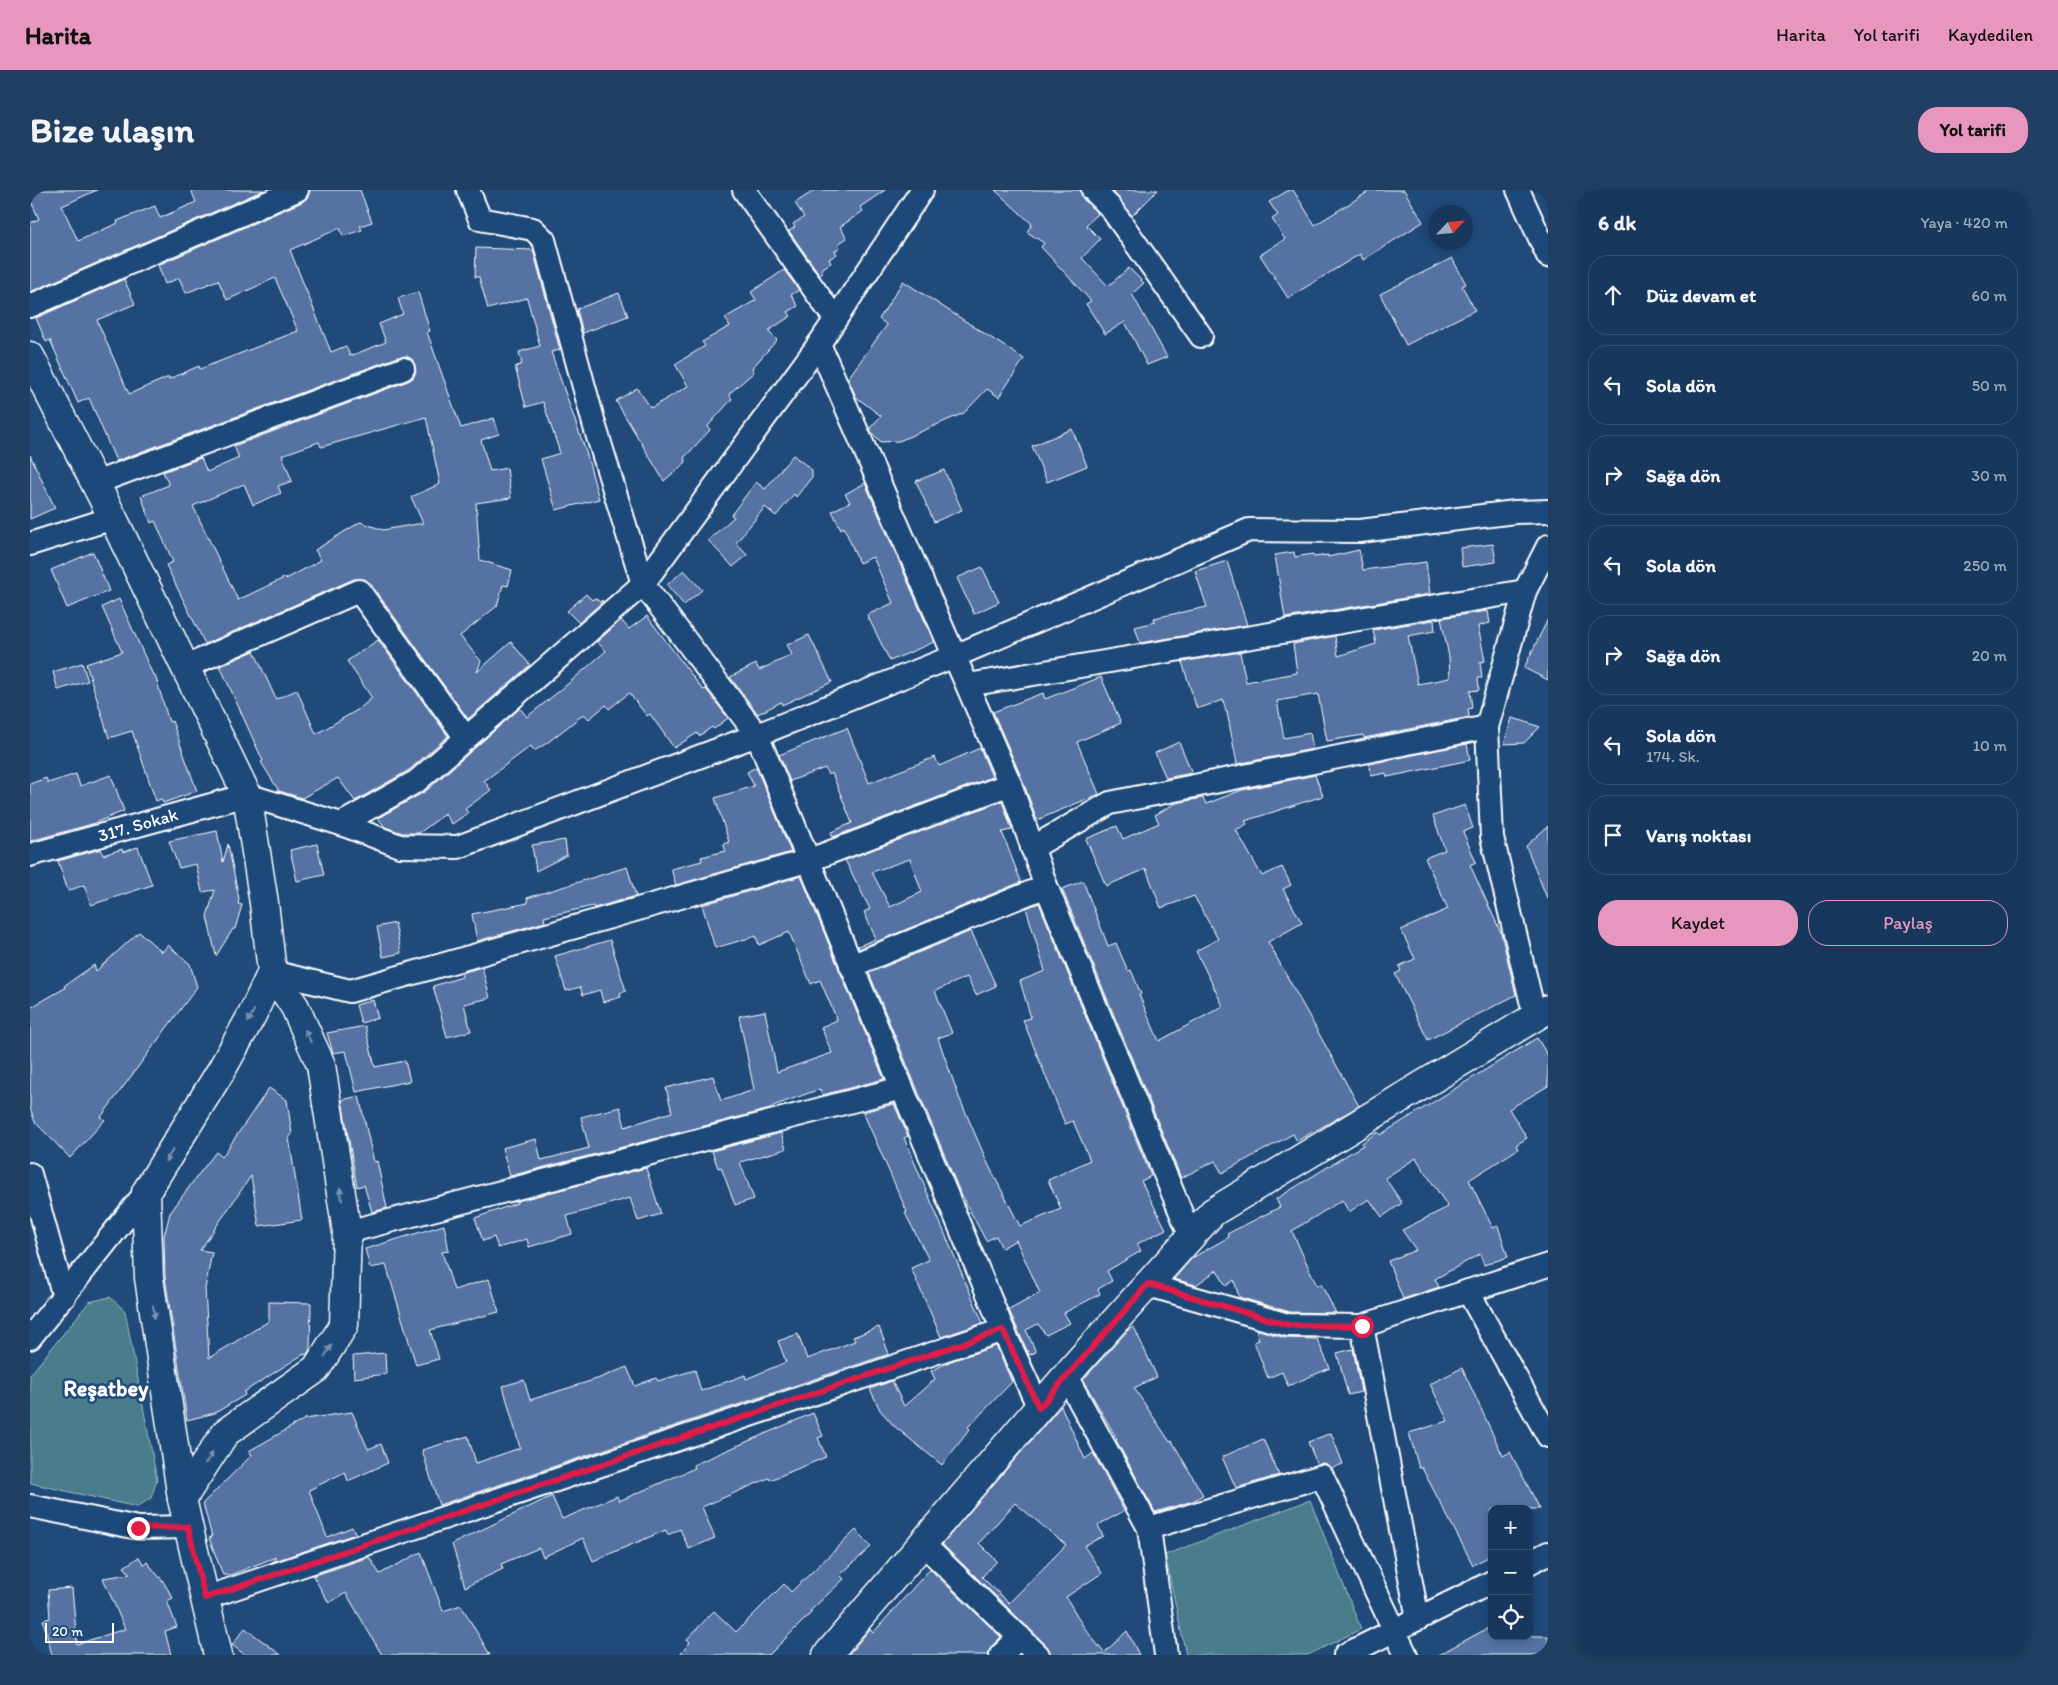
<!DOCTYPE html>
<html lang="tr">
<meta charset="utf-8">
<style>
body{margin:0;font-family:Itim,sans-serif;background:#203f62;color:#f1f3f6}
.controls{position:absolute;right:15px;bottom:15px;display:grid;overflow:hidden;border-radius:10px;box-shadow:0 2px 8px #0003}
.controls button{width:45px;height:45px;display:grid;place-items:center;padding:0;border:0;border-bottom:1px solid #365272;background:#17385c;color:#f1f3f6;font:25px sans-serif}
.compass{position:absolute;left:1398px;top:15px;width:45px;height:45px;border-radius:50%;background:#17385c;box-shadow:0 2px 8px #0003;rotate:64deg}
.scale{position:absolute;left:15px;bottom:12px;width:69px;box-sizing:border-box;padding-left:5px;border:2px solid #fff;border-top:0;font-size:14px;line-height:18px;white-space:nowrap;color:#fff;-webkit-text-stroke:4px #1f4a7a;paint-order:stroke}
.stop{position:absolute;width:15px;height:15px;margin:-11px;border:4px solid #e11d48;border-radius:50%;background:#fff}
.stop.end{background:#e11d48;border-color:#fff;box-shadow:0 1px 5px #0008}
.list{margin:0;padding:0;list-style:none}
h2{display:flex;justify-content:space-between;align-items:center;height:65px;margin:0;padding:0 20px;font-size:21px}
h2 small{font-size:16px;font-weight:400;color:#9eacbb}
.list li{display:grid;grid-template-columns:32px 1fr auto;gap:15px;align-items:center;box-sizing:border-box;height:80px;margin:0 10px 10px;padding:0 10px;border:1px solid #365272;border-radius:20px}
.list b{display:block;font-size:19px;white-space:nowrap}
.list p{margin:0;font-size:16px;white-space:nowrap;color:#9eacbb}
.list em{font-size:16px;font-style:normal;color:#9eacbb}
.actions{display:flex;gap:10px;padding:15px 20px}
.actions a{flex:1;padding:11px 0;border:1px solid #e797bd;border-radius:20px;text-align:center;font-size:18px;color:#e797bd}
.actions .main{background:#e797bd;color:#111}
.icon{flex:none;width:28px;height:28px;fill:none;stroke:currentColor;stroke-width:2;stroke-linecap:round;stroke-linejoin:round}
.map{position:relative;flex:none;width:1518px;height:1465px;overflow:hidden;border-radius:20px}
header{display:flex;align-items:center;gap:30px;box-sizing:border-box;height:70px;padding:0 25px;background:#e797bd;color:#111}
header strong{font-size:24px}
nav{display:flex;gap:28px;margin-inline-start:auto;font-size:18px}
.intro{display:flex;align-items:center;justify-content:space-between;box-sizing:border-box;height:120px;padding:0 30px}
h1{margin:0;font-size:35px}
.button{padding:12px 22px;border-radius:20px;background:#e797bd;color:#111;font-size:18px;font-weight:700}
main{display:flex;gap:30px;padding:0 30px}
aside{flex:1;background:#17385c;border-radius:20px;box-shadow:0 2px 8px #0003}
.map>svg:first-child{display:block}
.green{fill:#487d8b;stroke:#a4bec5}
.building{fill:#5672a3;stroke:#fff;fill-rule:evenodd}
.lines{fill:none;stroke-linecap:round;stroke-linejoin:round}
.street-casing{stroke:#fff;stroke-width:26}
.secondary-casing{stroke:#fff;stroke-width:31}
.street{stroke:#1f4a7a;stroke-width:22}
.secondary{stroke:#1f4a7a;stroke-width:28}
.oneway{fill:#7992af}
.route{stroke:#e11d48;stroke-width:6}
.labels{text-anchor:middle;stroke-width:5;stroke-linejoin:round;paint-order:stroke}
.street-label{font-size:18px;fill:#fff;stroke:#1f4a7a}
.district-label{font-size:22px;font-weight:bold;fill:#fff;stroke:#1f4a7a}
</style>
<header>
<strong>Harita</strong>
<nav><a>Harita</a><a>Yol tarifi</a><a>Kaydedilen</a></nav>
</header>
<div class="intro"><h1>Bize ulaşın</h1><a class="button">Yol tarifi</a></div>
<main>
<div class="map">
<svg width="1518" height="1465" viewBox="0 0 1518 1465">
<rect width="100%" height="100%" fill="#1f4a7a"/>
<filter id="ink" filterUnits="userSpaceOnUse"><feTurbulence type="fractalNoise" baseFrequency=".02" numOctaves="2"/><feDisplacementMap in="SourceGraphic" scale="10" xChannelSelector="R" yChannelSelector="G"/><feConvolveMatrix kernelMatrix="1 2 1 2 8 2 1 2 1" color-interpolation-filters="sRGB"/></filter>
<g filter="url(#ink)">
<!-- green -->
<g class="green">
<path d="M80,1107L95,1121L127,1290L121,1308L107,1317L0,1293V1185L59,1112Z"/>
<path d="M1280,1310L1331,1439L1278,1465H1156L1135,1365Z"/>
</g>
<!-- building -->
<g class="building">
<path d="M0,0H67L32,16L48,51L88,33L87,31L125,16L130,28L166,12L161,0H234L0,102V33L9,29L0,9Z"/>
<path d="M280,0H330L342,32L330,36L332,40L313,46L310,38L260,60L301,162L316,156L320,166L356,152L349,134L373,124L368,108L388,102L400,141L397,142L431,238L464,228L469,244L451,250L460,281L477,278L481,308L446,313L450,370L482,380L478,396L473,395L467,416L430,446L451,471L447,482L481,452L500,475L438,529L340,393L335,389H324L175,454L136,375L143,372L125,331L121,333L111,306L139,295L133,282L171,268L177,282L209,268L204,256L378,191L383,188L386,182L385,175L382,169L376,166L368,167L86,271L59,208L48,213L20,150L16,152L6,128L94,89L105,114L67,130L99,204L139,187V189L169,176L170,179L268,141L245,88L197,110L188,90L156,103L149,88L135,94L128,75L272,12L278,7ZM396,227L410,294L381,307L393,333L353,340L330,332L285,360L291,370L256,389V387L208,410L163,316L214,294L223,315L251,303L248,296L262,291L252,265L289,252L291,257Z"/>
<path d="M785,0H855L830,17L833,21L810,37L817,48L808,54L810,57L805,61L807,64L799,69L801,73L791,79L793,83L790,85L759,41L765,37L763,34L774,27L765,13Z"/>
<path d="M965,0H1050L1053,9L1068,24L1056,35L1070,49L1052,68L1078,96L1099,78L1114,93L1102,104L1137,167L1117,175L1095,132L1075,144L1056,114L1061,111L1011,57L1014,53L997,42L1002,34Z"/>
<path d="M1082,0H1128L1102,26Z"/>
<path d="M1259,0H1263L1285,35L1341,0H1374L1393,32L1333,70L1330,64L1258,108L1230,65L1255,49L1242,29L1248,25L1239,12Z"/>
<path d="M446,58L503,60L530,160L521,162L556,262L569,309L526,320L511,269L530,263L513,212L496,217L485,177L492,174L489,162L510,156L497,108L458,119L449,87H445Z"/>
<path d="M1422,68L1436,94L1432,96L1445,120L1376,155L1350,104Z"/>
<path d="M754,80L769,100L761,105L768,116L758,122L761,126L738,141L747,150L722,178L724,182L699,204L702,209L678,236L680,240L654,268L656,272L634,291L586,211L607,198L621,218L658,196L645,174L675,156L672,152L700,136L695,128L726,110L721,102Z"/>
<path d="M873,91L994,169L969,207L957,199L934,223L869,251L851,252L842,243L840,238L851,226L826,207L818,188L857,135L849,129Z"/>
<path d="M589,103L598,126L553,143L547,119Z"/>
<path d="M1042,239L1057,276L1017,292L1002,256Z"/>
<path d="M0,265L25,318L0,329Z"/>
<path d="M763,265L782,280V287L766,307L764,304L746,326L735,317L706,353L717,365L703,377L678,350L704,327L701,325L726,292L735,299Z"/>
<path d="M914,280L932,320L904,332L886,291Z"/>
<path d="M835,293L904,452L860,471L837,425L863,413L843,367L829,373L814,337L811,339L802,321L820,312L815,304Z"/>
<path d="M1463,354L1466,372L1432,377L1430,358Z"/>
<path d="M1329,360L1333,380L1396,372L1400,404L1255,428L1245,365L1264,362L1265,367L1283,364L1284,367L1298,365V367Z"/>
<path d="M63,362L79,401L37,418L21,380Z"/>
<path d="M1197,371L1217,435L1110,453L1105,437L1125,432L1124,428L1177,417L1165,381Z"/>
<path d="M952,377L969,412L944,424L927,388Z"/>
<path d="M654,380L672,400L654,415L637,395Z"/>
<path d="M556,404L562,410L565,408L570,412L572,410L573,411L549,433L537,421Z"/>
<path d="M89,409L123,485H125L139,532L142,531L167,601L133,613L131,609L126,611L102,541L79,548L56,474L92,462L72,417Z"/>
<path d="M1458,421L1460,433L1448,436L1455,471L1450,472L1452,488H1448L1449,500L1440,501L1442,518L1438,519L1439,527L1334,548L1333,545L1297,551L1288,504L1247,511L1254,548L1280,543L1283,559L1207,574L1197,522H1196L1193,510L1167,519L1152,472L1210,462L1216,492L1267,483L1263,454L1305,446L1308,466L1346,454L1343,440L1404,430L1405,441L1378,446L1388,494L1420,488L1419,467L1411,428Z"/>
<path d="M617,426L673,500L676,499L698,528L684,539L682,537L669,546L667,543L644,558L620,524L617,526L599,503L579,519L576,515L559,529L554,524L517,553L504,561L501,556L454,591L461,600L435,619L438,623L422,634L415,624L389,643H372L355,637L348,628L396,601L490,518L497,527L533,498L576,461L567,452L591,430L599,439Z"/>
<path d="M1518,429V490L1494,478Z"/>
<path d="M779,445L802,492L752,515L751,512L728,524L700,487L726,474L729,480L762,465L757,455Z"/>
<path d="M348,450L418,546L379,580L325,611L308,588L272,608L249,601L231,572L233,571L190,476L224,461L246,509L267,500L286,544L329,519L342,508L317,471Z"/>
<path d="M52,473L58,491L28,500L23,482Z"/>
<path d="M1071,487L1091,533L1047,552L1069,604L1007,630L992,589L963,522L1013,503L1015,509Z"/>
<path d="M1482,528L1493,531L1510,537L1494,553L1474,554Z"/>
<path d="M817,538L839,593L905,567L909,576L950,558L962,587L803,647L801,642L822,633L802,583L798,585L795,578L760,591L749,565Z"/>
<path d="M1149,552L1162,583L1136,588L1125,563Z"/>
<path d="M1437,554L1440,570L1357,587L1356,583L1341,586L1339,574Z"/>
<path d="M726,577L761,662L646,695L641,679L672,671L671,667L696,661L693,654L699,652L685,608L724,596L717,582Z"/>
<path d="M46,584L50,596L81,585L94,621L62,634L0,651V594L16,588L18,593Z"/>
<path d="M1285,585L1293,606L1215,631L1217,634L1206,640L1232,686L1252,677L1261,695L1253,699L1272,733L1238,752L1329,916L1267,951L1263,944L1192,983L1185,971L1151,988L1032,699L1053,691L1078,756L1086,753L1098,781L1101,780L1111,804L1109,805L1129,851L1193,816L1166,761L1188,749L1164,706L1131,718L1116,679L1076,696L1056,649L1087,636L1093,649L1129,633L1125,625L1146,613L1173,608L1176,614L1212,600Z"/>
<path d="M972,611L982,640L972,642L991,692L829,759L828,756L846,749L834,722L840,719L815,670ZM880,669L892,702L860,717L842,682Z"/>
<path d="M1435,615L1443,638L1433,642L1446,672L1440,675L1471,743L1486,805L1398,850L1365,784L1371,781L1369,776L1385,769L1371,740L1418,719L1395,668L1415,660L1403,626Z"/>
<path d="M1518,636V708H1517L1496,656Z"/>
<path d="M187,641L193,672L198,654L209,709L208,714L212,715L205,739H203L186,766L177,726L185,700L172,702L166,674L149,678L139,651Z"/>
<path d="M535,650L537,665L506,681L502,655Z"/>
<path d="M287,654L294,685L267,691L260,660Z"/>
<path d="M108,657L122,695L61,715L54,695L38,701L28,671L71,659L73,665L92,659L93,662Z"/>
<path d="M597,677L606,706L564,718L563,716L514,727L515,732L447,751L442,724L498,713L497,708Z"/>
<path d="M771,686L854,889L792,905L790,899L743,916L744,918L480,986L472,958L506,949L511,970L559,958L551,927L590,917L595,937L642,922L636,898L683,886L691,911L724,900L709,826L735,821L747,882L802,863L791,837L807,830L790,790L781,794L759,742L729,755L726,746L685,758L672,715Z"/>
<path d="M1009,713L1121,986L1111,991L1136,1039L1107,1054L1111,1061L1077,1081L1082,1091L1068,1099L1070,1104L1034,1123L1040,1133L1016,1145L1008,1134L996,1140L1006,1162L999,1165L979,1120L1010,1103L986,1050L972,1058L966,1046L956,1051L929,1000L839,783L941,741L966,796L946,805L937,787L905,801L922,843L908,848L929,907L958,974L990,1036L1031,1019L1018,990L1060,970L1043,931L1035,934L993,830L1001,828L990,791L1015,781L996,718Z"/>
<path d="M365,733L371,763L353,767L347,737Z"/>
<path d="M109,742L132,762L138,755L160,774L167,797L71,927L75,930L40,968L5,932L0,918V818L35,798L34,796L64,775L66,781Z"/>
<path d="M580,750L596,801L590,803L591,807L573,812L570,800L553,805L550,797L536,801L525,766Z"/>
<path d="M452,777L460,808L434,814L441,841L417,847L403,796L432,787L431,783Z"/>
<path d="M343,810L348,828L331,833L326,815Z"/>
<path d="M335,836L345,877L375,871L380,891L326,902L316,861L303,863L297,843Z"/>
<path d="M1507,848L1518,866V896L1479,919L1497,948L1486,955L1488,959L1439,990L1463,1038L1468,1036L1478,1067L1454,1075L1450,1064L1405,1089L1409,1097L1373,1109L1358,1071L1386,1060L1372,1040L1418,1017L1386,968L1355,988L1372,1013L1352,1027L1339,1009L1319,1022L1312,1010L1262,1041L1287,1096L1291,1094L1306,1123L1260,1122L1209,1107L1204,1090L1196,1096L1187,1080L1166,1095L1144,1089L1162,1068L1199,1047L1197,1044L1250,1017L1246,1009L1333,955L1332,953L1348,942L1350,945Z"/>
<path d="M239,898L257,910L262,944L259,948L272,1030L229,1036L221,986L170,1060L182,1062L175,1099L179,1168L239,1131V1112L281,1113L280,1159L277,1164L272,1165L214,1202L215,1205L185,1223L157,1230L135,1087L134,1046L140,1023L168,985L186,962L192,967Z"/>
<path d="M329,906L344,972L347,971L357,1018L342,1022L334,995L327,997L312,910Z"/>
<path d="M864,914L878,946L874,948L953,1133L911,1147L881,1078L899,1070L875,1023L877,1022L833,922Z"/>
<path d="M751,943L756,959L710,972L724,1009L705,1015L691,977L688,978L682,961Z"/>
<path d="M616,978L631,1024L608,1031L600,1008L537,1026L542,1044L499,1057L497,1049L468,1058L464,1047L453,1051L445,1028L487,1013V1011Z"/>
<path d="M414,1035L419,1061L412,1062L424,1100L459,1089L469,1122L400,1140L409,1169L386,1175L356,1075L340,1078L335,1059Z"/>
<path d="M849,1137L859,1164L409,1315L392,1260L438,1246L446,1273L490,1258L473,1196L494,1190L500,1210L567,1189L597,1177L605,1196L626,1188L628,1191L665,1180L671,1201L715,1185L716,1189L756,1172L748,1151L768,1144L777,1169L825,1151L823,1147Z"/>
<path d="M1104,1137L1127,1187L1104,1198L1140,1252L1142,1251L1173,1305L1163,1311L1125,1322L1086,1250L1087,1249L1053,1190L1098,1140Z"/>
<path d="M1226,1139L1255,1148L1287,1149L1300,1178L1258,1196L1252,1182L1238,1188L1224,1152L1229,1150Z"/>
<path d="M966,1156L982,1192L938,1237L940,1239L912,1275L864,1236L850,1220L840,1199L862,1191L874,1216L905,1189L901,1181L921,1171Z"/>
<path d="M1323,1159L1331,1202L1318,1205L1307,1163Z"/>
<path d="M355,1163L356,1184L324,1188L323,1166Z"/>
<path d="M1432,1178L1473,1266L1480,1262L1510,1319H1462V1365L1443,1375L1392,1278H1389L1379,1243L1418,1231L1400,1194Z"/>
<path d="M1031,1216L1055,1269L1063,1263L1094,1321L1068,1335L1073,1346L1054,1356L1072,1383L1036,1407L1053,1436L1074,1463L1097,1441L1109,1465H1021L1017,1456L912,1354ZM985,1313L1036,1355L979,1413L952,1387L967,1371L949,1353Z"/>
<path d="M322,1222L338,1259L351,1254L358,1273L318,1291L315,1282L279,1300L297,1347L322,1337L326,1344L242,1372L246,1367L200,1385H193L179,1348L182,1347L173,1313L222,1265L219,1261L275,1229Z"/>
<path d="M783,1223L793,1246L788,1248L796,1267L740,1290L739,1288L672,1317L685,1348L659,1359L650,1339L638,1345L636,1340L563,1371L553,1348L513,1367L509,1358L471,1374L473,1379L435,1397L422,1354L522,1306L532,1329L587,1306L589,1311L665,1278L663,1275Z"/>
<path d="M1301,1243L1313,1274L1302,1278L1295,1273L1287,1274L1278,1252Z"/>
<path d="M1233,1249L1249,1285L1206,1298L1192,1267Z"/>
<path d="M826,1340L841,1357L810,1385L814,1389L780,1421L782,1422L739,1465H650L660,1452L657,1449L684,1421L706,1442L754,1394L761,1402Z"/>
<path d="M391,1362L413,1421L431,1415L460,1465H352L316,1403L299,1413L283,1386L339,1367L350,1384Z"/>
<path d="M109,1367L114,1375L117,1372L130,1388H131L143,1408L137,1411L147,1437L135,1441L141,1465H22L13,1430L20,1428L18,1400L42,1398L47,1454L95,1439L73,1388L100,1384L94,1377Z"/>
<path d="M900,1379L971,1447L962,1456L958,1465H818L840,1439L843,1443Z"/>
<path d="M1462,1436V1446H1518V1465H1408Z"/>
<path d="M215,1438L251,1465H215L202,1455Z"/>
</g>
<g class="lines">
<!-- street casing -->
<g class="street-casing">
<g id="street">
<path d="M438,0L450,29L503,39L514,50L565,237L613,394L727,545L872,898L973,1140L1009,1218"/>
<path d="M714,0L805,129"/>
<path d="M1063,0L1080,17L1171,146"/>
<path d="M1488,0L1518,66"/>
<path d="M0,116L267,0"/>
<path d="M789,154L980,594L1016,696L1161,1047"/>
<path d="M65,293L373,179"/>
<path d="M0,354L83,328"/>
<path d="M155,477L329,401L436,548"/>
<path d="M938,495L1495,401"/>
<path d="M311,634L370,656L428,657L727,545L925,466L1219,340L1330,341L1485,322L1518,321"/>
<path d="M1002,658L1080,613L1457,537"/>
<path d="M0,665L217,605L311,634L387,591L613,394L789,154L892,0"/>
<path d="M821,776L1016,696"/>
<path d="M242,782L320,801L777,671L980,594"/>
<path d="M1505,827L1462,647L1457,537L1495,401L1518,356"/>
<path d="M0,984L34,1107"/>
<path d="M317,1042L872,898"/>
<path d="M1118,1095L1258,1135L1332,1136L1518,1075"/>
<path d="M1438,1101L1518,1246"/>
<path d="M1332,1136L1388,1429"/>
<path d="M0,1148L116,1002"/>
<path d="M1036,1186L1119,1338"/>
<path d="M0,1316L108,1338L158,1337"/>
<path d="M892,1353L1008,1465"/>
<path d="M1499,1373L1518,1363"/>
<path d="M175,1408L973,1140"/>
<path d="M971,1465L990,1447"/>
<path d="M1136,1465L1119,1338L1292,1286L1376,1465"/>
<path d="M1315,1465L1462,1392"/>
</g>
</g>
<!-- secondary casing -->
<g class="secondary-casing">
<g id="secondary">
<path d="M0,166L83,328L217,605L234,713L242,782L265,817L291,875L317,1042L314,1135L286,1179L195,1243L152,1309"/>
<path d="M188,1465L152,1309L119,1088L116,1002L192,879L222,825L242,782"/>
<path d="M797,1465L1048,1172L1183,1022L1518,819"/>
</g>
</g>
<!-- street -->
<use href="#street" class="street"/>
<!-- secondary -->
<use href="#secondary" class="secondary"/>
</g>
<!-- one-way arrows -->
<defs><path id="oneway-solid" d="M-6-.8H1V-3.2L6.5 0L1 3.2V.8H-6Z" transform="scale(1.25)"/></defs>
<g class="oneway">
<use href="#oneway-solid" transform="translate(221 826) rotate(117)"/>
<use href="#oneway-solid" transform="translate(278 846) rotate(-114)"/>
<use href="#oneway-solid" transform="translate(139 966) rotate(122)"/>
<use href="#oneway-solid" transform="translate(311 1004) rotate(-99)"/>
<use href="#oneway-solid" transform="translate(124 1122) rotate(82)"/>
<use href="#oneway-solid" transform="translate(298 1161) rotate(-58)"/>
<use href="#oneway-solid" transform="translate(179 1268) rotate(-57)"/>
</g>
</g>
<g class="lines" filter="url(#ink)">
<!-- route -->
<path class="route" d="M108,1338L158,1337L175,1408L973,1140L1009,1218L1118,1094L1258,1135L1332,1136"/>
</g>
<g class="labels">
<!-- street labels -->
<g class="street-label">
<text transform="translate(108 635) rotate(-16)" y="6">317. Sokak</text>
</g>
<!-- district labels -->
<g class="district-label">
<text x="76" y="1206">Reşatbey</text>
</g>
</g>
</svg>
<div class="controls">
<button>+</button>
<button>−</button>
<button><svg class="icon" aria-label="locate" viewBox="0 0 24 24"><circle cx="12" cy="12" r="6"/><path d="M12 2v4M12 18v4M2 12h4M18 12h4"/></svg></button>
</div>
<svg class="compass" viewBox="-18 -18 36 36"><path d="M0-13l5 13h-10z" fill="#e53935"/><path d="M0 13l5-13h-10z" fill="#9eacbb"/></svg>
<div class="scale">20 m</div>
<div class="stop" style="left:1332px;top:1136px"></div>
<div class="stop end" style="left:108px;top:1338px"></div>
</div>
<aside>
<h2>6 dk<small>Yaya · 420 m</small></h2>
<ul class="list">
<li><svg class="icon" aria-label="ahead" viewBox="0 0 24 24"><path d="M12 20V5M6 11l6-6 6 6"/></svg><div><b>Düz devam et</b></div><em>60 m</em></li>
<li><svg class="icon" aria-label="left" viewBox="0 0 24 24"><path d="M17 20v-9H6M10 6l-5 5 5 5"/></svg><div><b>Sola dön</b></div><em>50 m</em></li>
<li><svg class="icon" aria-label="right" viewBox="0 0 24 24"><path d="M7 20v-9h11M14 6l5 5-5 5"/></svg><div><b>Sağa dön</b></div><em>30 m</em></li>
<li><svg class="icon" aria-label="left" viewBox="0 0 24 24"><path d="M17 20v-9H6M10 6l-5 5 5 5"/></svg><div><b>Sola dön</b></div><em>250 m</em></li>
<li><svg class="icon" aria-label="right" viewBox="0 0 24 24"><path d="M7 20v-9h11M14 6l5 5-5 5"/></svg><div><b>Sağa dön</b></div><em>20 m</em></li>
<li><svg class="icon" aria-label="left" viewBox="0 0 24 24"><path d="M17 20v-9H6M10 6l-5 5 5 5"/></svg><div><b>Sola dön</b><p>174. Sk.</p></div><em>10 m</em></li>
<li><svg class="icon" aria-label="arrive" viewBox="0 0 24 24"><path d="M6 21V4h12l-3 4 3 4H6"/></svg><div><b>Varış noktası</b></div></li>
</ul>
<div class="actions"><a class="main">Kaydet</a><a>Paylaş</a></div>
</aside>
</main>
